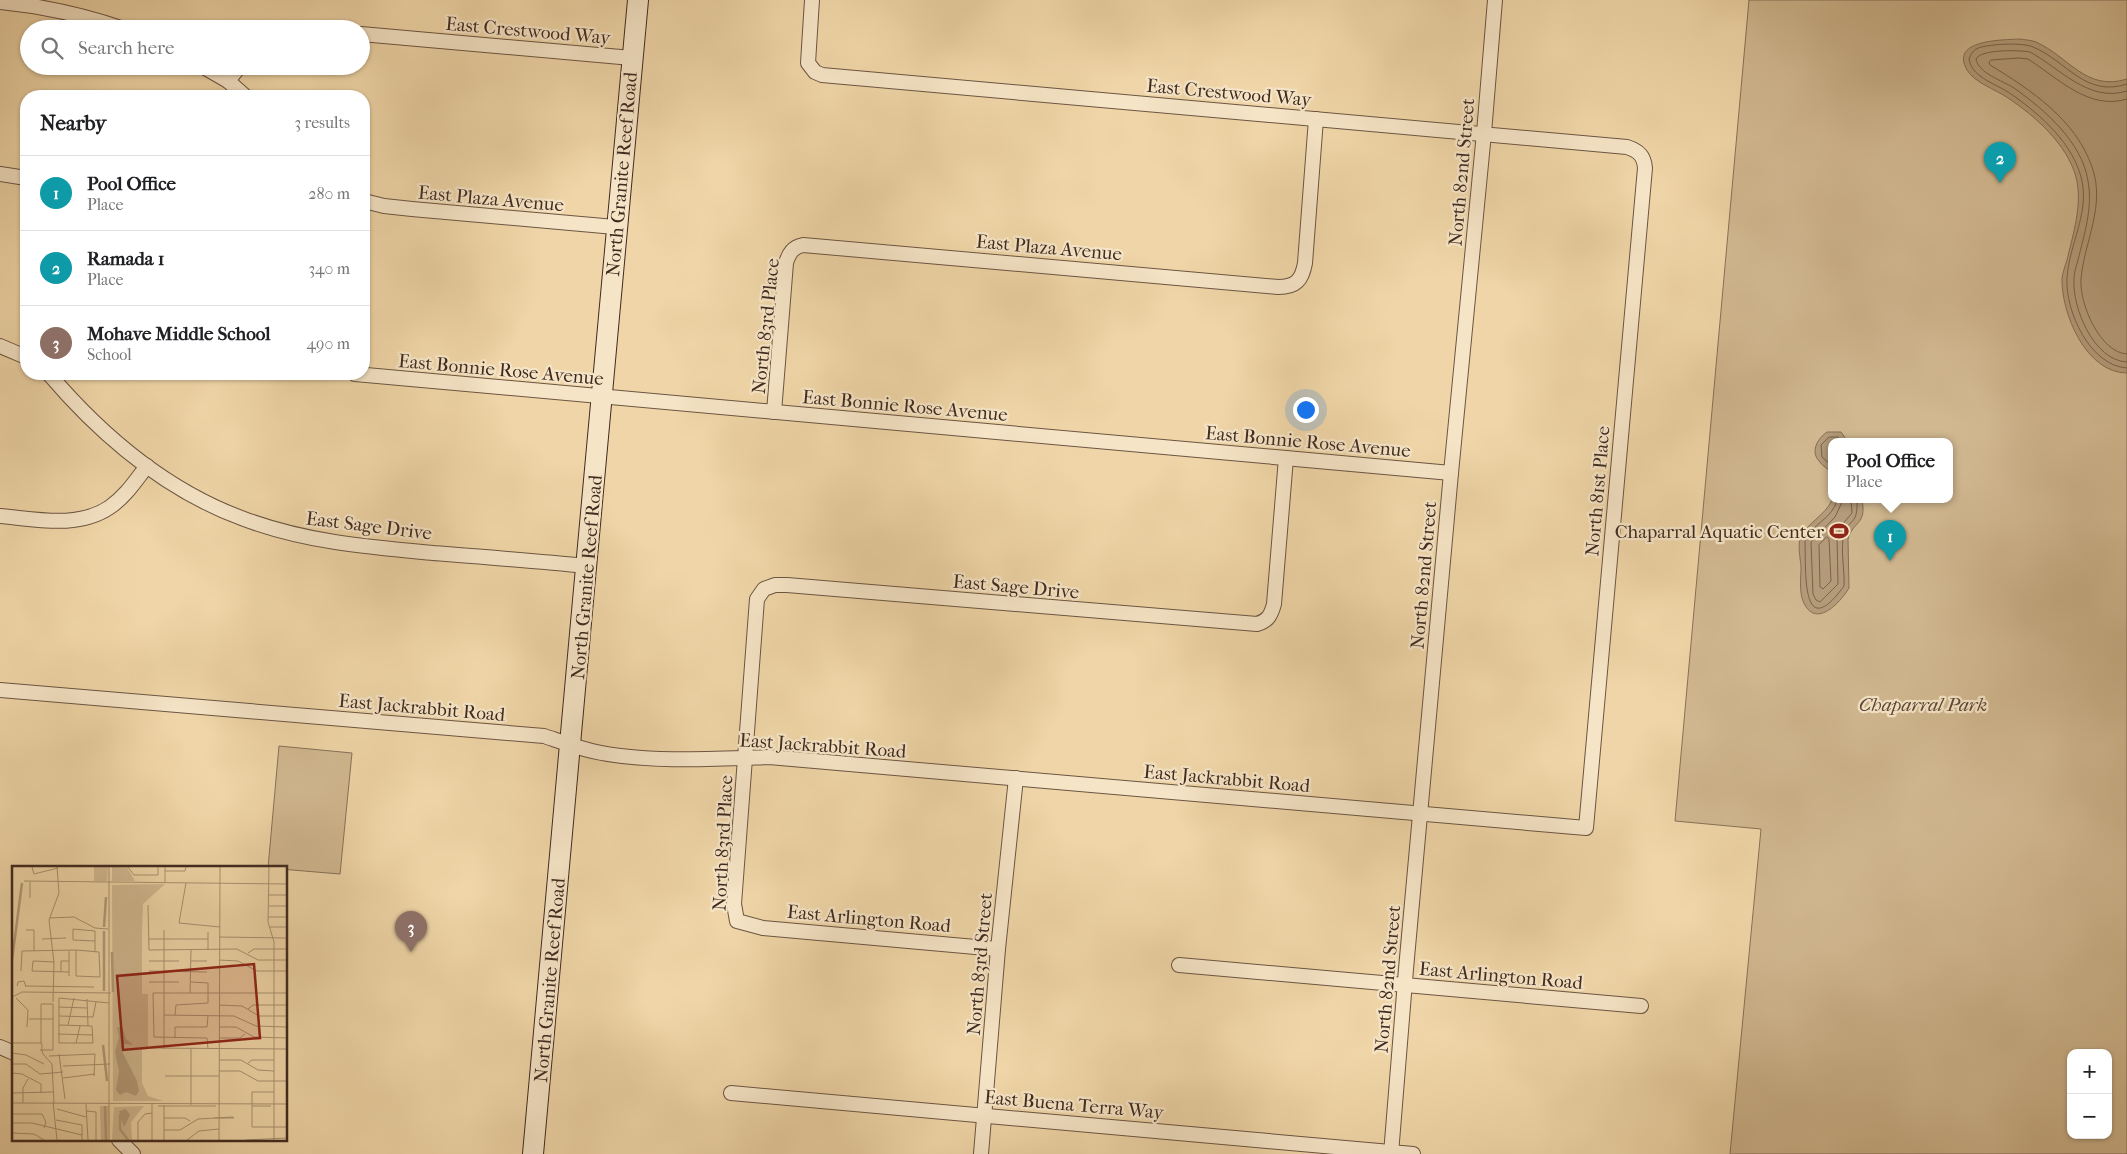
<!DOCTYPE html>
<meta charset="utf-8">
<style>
body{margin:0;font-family:"IM FELL French Canon",serif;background:#f2f2f2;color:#202124}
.controls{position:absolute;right:15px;bottom:15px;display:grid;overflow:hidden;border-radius:10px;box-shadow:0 1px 4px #0004}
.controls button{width:45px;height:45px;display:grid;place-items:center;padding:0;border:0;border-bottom:1px solid #e0e0e0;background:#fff;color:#202124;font:25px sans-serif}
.you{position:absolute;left:1305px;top:409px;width:18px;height:18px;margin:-12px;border:4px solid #fff;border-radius:50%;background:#1a73e8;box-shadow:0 0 0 8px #1a73e833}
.badge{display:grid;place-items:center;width:32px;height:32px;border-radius:50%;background:#b45309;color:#fff;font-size:16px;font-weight:700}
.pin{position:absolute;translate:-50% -41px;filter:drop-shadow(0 1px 2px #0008)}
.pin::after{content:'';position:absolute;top:26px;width:18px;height:15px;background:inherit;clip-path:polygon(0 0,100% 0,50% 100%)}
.popup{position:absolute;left:1828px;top:438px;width:125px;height:65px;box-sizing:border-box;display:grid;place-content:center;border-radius:10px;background:#fff;filter:drop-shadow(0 1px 4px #0005);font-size:16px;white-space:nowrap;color:#757577}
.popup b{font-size:19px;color:#202124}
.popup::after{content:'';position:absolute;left:50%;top:100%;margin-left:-10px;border:10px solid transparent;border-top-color:#fff}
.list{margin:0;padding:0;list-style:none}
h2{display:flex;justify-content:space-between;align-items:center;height:65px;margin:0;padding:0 20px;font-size:21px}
h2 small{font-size:16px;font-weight:400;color:#757577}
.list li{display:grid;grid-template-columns:32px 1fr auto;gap:15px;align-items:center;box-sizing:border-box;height:75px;padding:0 20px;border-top:1px solid #e0e0e0}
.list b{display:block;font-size:19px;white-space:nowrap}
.list p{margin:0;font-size:16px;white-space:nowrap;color:#757577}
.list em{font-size:16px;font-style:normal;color:#757577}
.icon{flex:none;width:28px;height:28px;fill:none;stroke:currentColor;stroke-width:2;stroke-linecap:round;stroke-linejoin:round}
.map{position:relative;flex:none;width:2127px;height:1154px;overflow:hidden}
.search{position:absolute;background:#fff;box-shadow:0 1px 4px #0004;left:20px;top:20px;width:350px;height:55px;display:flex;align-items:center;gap:12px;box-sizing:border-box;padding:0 18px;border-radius:28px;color:#757577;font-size:19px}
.panel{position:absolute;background:#fff;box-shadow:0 1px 4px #0004;left:20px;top:90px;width:350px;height:290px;border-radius:20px}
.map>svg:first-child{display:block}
.green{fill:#d1b890;stroke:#887158;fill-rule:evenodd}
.water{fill:#b49b79;stroke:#866e55}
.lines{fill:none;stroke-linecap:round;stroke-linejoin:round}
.shore{stroke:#7a624c;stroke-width:1}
.street-casing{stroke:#6c5542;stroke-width:16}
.secondary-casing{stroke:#402a20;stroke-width:22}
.street{stroke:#f5e4c6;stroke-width:14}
.secondary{stroke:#f5e4c6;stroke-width:20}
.labels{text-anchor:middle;stroke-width:4.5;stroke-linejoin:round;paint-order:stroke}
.street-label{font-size:19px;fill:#402a20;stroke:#f5e4c6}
.poi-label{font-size:19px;fill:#402a20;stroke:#f5e4c6;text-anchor:end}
.park-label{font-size:19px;font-style:italic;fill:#5d4636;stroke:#f5e4c6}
.inset-river{fill:none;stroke:#b49b79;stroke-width:2.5}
.inset-road{fill:none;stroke:#a99171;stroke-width:1}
.view{fill:#8f2418;fill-opacity:0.15;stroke:#8f2418;stroke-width:2.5}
.inset-edge{fill:none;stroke:#402a20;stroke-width:2.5}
</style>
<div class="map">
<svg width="2127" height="1154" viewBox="0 0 2127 1154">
<rect width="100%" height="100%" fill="#efd5a7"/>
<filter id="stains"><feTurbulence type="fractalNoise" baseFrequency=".004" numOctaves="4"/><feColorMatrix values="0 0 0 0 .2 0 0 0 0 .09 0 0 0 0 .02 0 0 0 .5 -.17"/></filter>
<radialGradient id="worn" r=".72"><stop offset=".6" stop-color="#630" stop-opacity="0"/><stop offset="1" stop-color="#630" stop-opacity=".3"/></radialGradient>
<!-- green -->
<g class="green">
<path d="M1749,0H2127V1154H1730L1761,829L1675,821ZM1831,442H1949V500H1831ZM2071,1053H2108V1135H2071Z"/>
<path d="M279,746L352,753L340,874L268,868Z"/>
</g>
<!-- water -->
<g class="water">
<path d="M2020,39C2025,40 2031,40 2036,42C2068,56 2086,92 2127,79V373C2086,373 2061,313 2062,278C2063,272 2065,266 2067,260C2073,234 2083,204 2076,177C2067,144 2035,116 2008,98C1995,89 1975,83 1967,70C1949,39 2004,40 2020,39Z"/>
<path d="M1827,432H1841L1848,442H1831V473C1828,468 1822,466 1819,461C1810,451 1818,438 1827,432Z"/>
<path d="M1832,500H1862C1867,525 1853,521 1848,539L1849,588C1840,603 1815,630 1803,601C1799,591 1801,577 1801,566C1800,557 1798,547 1800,539C1804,525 1826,515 1832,500Z"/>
</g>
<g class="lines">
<!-- shore -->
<g class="shore">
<path d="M2127,84C2085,98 2067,61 2033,47C2023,42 1985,44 1976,49C1972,52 1971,54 1969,59C1972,78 1997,84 2011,94C2041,115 2074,144 2082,181C2089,214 2069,245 2067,278C2065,311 2090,366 2127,368"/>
<path d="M2127,91C2089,103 2061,69 2030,52C2019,50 1981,49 1976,59C1978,73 2003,81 2014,88C2045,110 2082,142 2088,181C2093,208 2084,235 2078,260C2076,267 2074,273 2074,279C2072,308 2094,361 2127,362"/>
<path d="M2127,99C2089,111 2058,78 2028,59L2019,58L1991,60L1989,62L1990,65C2031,90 2076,120 2092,167C2106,206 2084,242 2081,279C2079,303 2100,353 2127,354"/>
<path d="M1831,465L1822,457L1821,445L1829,437H1838L1842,442"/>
<path d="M1837,500C1833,519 1811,524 1805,541C1806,571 1801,645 1844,586C1845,572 1840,548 1844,535C1849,517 1858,527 1857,500"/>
<path d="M1843,500L1835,517L1811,542L1813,594L1816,600L1820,602L1838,584L1837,537L1841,526L1852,513L1851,500"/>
<path d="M1827,537L1829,539L1831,581L1823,589L1820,587L1819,545Z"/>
</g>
<!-- street casing -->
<g class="street-casing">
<g id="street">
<path d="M0,2C43,6 83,15 124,29"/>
<path d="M305,29H306"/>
<path d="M361,34L632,58"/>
<path d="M202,66L228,81L245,96"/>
<path d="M228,81L240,66"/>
<path d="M0,174L26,178"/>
<path d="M364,201L384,206L412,209L615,227"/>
<path d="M0,346L26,357"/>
<path d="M49,374C101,435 167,491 244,519C306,542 367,547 433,553C484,557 536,561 587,566"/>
<path d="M355,374L1451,473"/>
<path d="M774,412L786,263C789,253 793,247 803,245L1278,287C1296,287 1302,280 1305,263L1316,119"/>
<path d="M0,516C36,519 78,529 110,507C126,496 136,480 147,466"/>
<path d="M0,690L544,736C559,741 575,747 592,751C644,763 715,759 769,757L1586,828L1645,168C1644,156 1639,151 1627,147L822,75L815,72L808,63L812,0"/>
<path d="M998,949L763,928L737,921L734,904L757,599L764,589L775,585H787L1257,624C1268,621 1271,615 1274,604L1286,458"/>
<path d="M1179,965L1641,1006"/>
<path d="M0,1047L14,1053"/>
<path d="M731,1093L1413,1154"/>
<path d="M119,1140L133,1154"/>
<path d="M981,1154L998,949L1016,778"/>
<path d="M1391,1154L1406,969L1451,473L1484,133L1495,0"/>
</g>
</g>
<!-- secondary casing -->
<g class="secondary-casing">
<path id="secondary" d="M533,1154C568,769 602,385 638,0"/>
</g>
<!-- street -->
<use href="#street" class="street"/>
<!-- secondary -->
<use href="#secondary" class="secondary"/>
</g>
<!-- icons -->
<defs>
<g id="stadium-bare" transform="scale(1.5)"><path d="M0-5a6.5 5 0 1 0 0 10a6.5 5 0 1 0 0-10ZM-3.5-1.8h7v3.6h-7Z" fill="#8f2418" stroke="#f5e4c6" stroke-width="2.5" paint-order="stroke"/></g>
</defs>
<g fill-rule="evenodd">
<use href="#stadium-bare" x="1839" y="531"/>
</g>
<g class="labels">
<!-- street labels -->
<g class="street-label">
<text transform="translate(528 30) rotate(5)" y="7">East Crestwood Way</text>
<text transform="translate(1229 92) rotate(5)" y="7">East Crestwood Way</text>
<text transform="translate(1461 172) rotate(-85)" y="7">North 82nd Street</text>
<text transform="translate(621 174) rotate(-85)" y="7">North Granite Reef Road</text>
<text transform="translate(491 198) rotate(5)" y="7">East Plaza Avenue</text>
<text transform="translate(1049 247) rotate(5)" y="7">East Plaza Avenue</text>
<text transform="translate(765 326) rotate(-84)" y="7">North 83rd Place</text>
<text transform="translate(501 369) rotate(5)" y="7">East Bonnie Rose Avenue</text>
<text transform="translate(905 405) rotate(5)" y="7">East Bonnie Rose Avenue</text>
<text transform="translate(1308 441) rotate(5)" y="7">East Bonnie Rose Avenue</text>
<text transform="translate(1597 491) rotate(-85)" y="7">North 81st Place</text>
<text transform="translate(369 525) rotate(7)" y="7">East Sage Drive</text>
<text transform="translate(1423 575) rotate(-85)" y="7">North 82nd Street</text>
<text transform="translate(586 577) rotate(-85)" y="7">North Granite Reef Road</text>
<text transform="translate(1016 586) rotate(5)" y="7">East Sage Drive</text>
<text transform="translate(422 707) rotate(5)" y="7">East Jackrabbit Road</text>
<text transform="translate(823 745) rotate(4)" y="7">East Jackrabbit Road</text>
<text transform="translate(1227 778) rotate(5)" y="7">East Jackrabbit Road</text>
<text transform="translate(722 843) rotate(-87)" y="7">North 83rd Place</text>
<text transform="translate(869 918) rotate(5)" y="7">East Arlington Road</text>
<text transform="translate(979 964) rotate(-85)" y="7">North 83rd Street</text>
<text transform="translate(1501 975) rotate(5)" y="7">East Arlington Road</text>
<text transform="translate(1387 979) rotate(-85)" y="7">North 82nd Street</text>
<text transform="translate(549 980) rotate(-85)" y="7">North Granite Reef Road</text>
<text transform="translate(1074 1104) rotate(5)" y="7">East Buena Terra Way</text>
</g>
<!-- poi labels -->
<g class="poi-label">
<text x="1824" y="538">Chaparral Aquatic Center</text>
</g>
<!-- park labels -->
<g class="park-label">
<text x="1923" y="711">Chaparral Park</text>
</g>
</g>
<!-- overview -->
<g transform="translate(12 866)">
<rect width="275" height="275" fill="#efd5a7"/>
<path d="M82,1H96L95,15H82ZM100,1H115L123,15H100ZM153,18L131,38L130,66V128H136V183L130,184V217L136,230L151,235H101L100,19ZM88,240H97L96,274H89ZM132,240L119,256L120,274H100L102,241Z" fill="#d1b890"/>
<path d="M110,160L114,173L121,179L112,178L109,183L125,215L127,225L124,230L114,226L108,229L104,224L107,205L103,186L107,171L105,162ZM114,243L118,249L112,261L107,245Z" fill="#b49b79"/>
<path class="inset-river" d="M92,61L94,31M92,65V125M100,86L101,126M0,94L10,17M91,179L95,215M93,240L94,274M108,248V263L116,274"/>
<path class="inset-road" d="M20,1L22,8L46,2M97,1V274M116,1L122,9H146V1M257,1L256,56L262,76V274M153,5H173L174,1M12,15L275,18M153,17V1M174,17L167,57L208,61M257,29H275M18,32V16M136,39L137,84L225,83L246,94H275M257,40H275M256,51H275M37,52L62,51L83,62L96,63M257,61H275M14,64H22V85M152,64V183M207,71L275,72M30,73L54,72M137,73H196M196,84V66M57,85V110M83,85V65L61,63V74L83,75M236,87L242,83H275M207,94L226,95L245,105H275M137,95H167M179,95H195M42,96L21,95L20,105L57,106M9,105L10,85L64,84L87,86L88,111L64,110V84M137,105L195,106M49,106V95H57M137,116H167M5,120L6,116L12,115L14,121M14,120L82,121M178,127L179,84M0,131L10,126L99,127M4,132L16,144L15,161M75,133L76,160M41,136L42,97L37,54L47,27L45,1M207,139L230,140L247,150H275M47,141L75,142M236,143L241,139H275M152,149L222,150L244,160L275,161M163,149L164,139L196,137V117L179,116M47,150L81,151L84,136M17,153H41M47,159L80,160L81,177H47V132L97,137M56,159L62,132M207,161H224L242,171L275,172M46,168L81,169M163,172V161H195L196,150M207,172H228L233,168M0,177H29M64,177L68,160M134,182L275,183M196,183L195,172L142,171L141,127H275M28,184H41V138H29V177L30,179V185L31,188L40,198L42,237M0,187L14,189L32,198M47,188L53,233M37,190L83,188L82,210M207,194H229L246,204L262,205M236,197L240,194H262M0,198H14L28,208L51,206M51,200L98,198M207,205H228L246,215H275M0,207L10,208L29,218V227M153,210H207M51,212L83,208M275,215V183M262,226H240V261H275M0,227L41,226M41,236L45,274M0,237L275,238M11,237V222L16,213M74,238L76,274M140,238V274M179,239V183M146,240H204M240,240H259M45,243L74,251M74,245L84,246V274M0,248H30L34,256L32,262M152,252H173L178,255M44,254L70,259V274M0,257H20L70,269M152,264H168L186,253L221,251L222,252H202M0,267L22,268L32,274M126,274V256L133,248L140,247M152,274V239M175,274L187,265L207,263M207,274L208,1M234,274L275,272"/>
<path class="view" d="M242,98L248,172L111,184L105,110Z"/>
<rect width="275" height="275" class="inset-edge"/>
</g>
<rect width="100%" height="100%" filter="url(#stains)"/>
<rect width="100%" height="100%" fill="url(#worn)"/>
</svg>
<div class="controls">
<button>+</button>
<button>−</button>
</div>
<div class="you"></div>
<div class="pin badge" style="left:1890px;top:561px;background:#0f9aa8">1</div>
<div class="popup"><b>Pool Office</b>Place</div>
<div class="pin badge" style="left:2000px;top:183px;background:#0f9aa8">2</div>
<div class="pin badge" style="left:411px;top:952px;background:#8d6e63">3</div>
<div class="search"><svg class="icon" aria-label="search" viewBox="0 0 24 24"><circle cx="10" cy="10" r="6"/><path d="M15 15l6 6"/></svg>Search here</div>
<section class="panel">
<h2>Nearby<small>3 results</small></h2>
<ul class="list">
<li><span class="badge" style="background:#0f9aa8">1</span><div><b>Pool Office</b><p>Place</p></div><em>280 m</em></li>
<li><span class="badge" style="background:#0f9aa8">2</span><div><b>Ramada 1</b><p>Place</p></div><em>340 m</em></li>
<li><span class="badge" style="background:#8d6e63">3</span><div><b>Mohave Middle School</b><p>School</p></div><em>490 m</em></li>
</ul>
</section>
</div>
